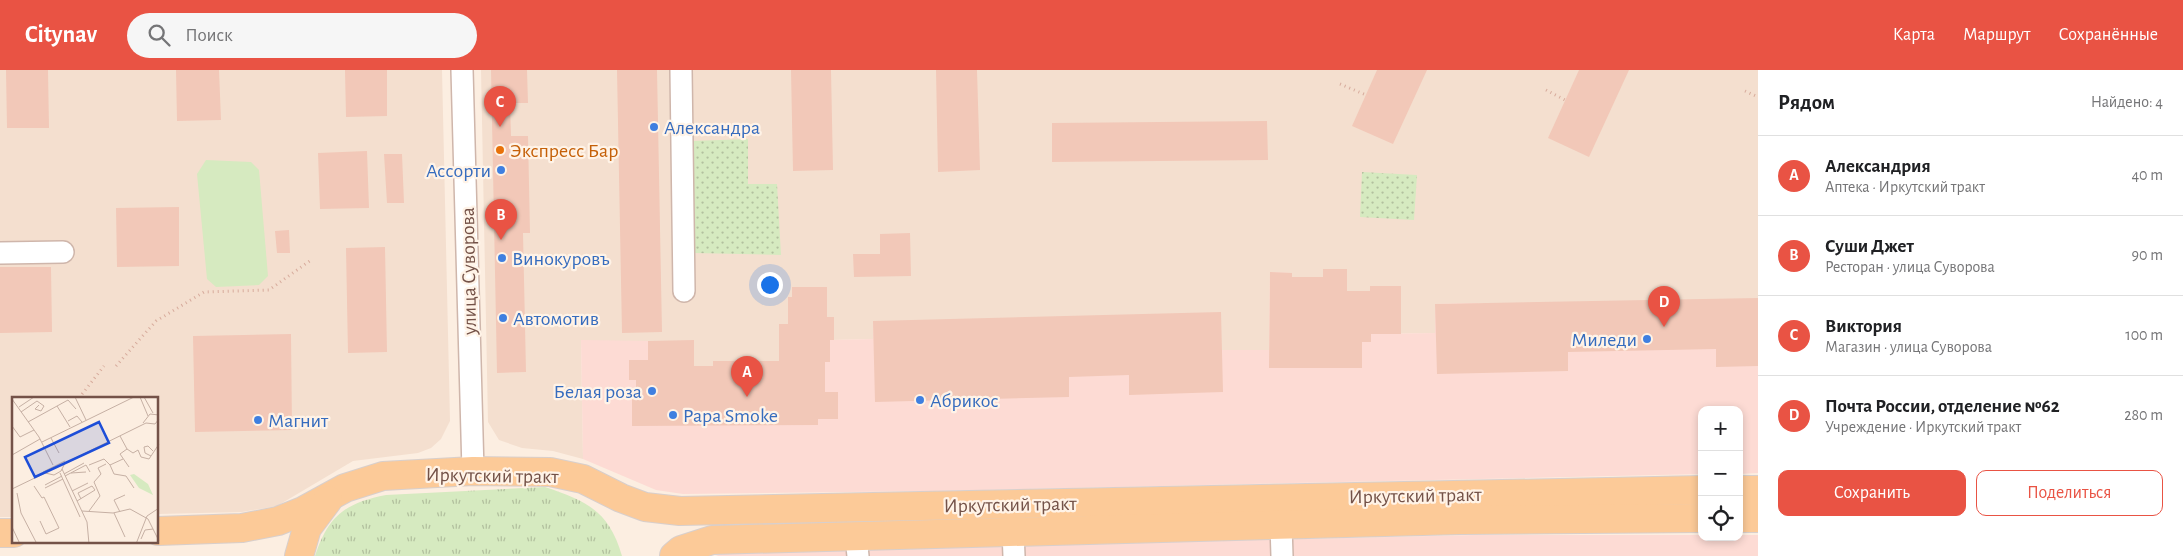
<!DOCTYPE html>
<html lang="ru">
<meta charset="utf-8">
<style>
body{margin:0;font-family:"Alegreya Sans",sans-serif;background:#f6f6f6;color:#202124}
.controls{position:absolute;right:15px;bottom:15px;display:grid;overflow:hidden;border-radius:10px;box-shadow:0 2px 8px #0003}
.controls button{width:45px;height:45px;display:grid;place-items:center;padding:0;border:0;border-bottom:1px solid #e0e0e0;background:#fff;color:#202124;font:25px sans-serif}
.you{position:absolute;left:769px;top:214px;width:18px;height:18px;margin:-12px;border:4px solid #fff;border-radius:50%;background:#1a73e8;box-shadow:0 0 0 8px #1a73e833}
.badge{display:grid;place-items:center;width:32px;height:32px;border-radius:50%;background:#e95344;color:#fff;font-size:16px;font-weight:700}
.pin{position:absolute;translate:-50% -41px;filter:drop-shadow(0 1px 2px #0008)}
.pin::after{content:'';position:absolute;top:26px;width:18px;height:15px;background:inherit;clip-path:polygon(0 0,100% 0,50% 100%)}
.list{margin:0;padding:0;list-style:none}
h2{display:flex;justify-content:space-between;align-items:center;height:65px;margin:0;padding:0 20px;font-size:21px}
h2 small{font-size:16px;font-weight:400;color:#757577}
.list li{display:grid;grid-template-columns:32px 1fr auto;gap:15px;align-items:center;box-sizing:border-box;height:80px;padding:0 20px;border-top:1px solid #e0e0e0}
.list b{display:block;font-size:19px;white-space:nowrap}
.list p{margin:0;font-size:16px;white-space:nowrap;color:#757577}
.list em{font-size:16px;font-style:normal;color:#757577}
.actions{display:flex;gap:10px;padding:15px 20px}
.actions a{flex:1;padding:11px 0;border:1px solid #e95344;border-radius:10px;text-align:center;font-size:18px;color:#e95344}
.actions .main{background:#e95344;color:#fff}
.icon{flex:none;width:28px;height:28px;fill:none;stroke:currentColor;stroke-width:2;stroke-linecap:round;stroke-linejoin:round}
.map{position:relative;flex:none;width:1758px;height:486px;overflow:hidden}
header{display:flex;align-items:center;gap:30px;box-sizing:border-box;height:70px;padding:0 25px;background:#e95344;color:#fff}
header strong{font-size:24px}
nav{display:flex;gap:28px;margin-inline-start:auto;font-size:18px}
.search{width:350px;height:45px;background:#f6f6f6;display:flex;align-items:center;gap:12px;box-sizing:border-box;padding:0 18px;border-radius:28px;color:#757577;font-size:19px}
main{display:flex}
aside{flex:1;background:#fff}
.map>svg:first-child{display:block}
.residential{fill:#f4dfcf}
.commercial{fill:#fddbd4}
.grass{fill:url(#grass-tufts)}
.park{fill:url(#park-dots)}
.garden{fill:#d6eac0}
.building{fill:#f2c8b8}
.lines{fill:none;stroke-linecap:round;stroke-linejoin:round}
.minor-casing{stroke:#cfb6ab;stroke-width:24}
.major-casing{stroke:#d8cfcc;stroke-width:30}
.path{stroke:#d7ab9c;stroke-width:3;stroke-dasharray:1 4;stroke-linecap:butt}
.minor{stroke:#fff;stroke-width:21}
.major{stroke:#fcca98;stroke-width:28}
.shop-dot{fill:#3f7fe0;stroke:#fff3e7;stroke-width:2}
.food-dot{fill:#e8710a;stroke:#fff3e7;stroke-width:2}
.labels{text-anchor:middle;stroke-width:4.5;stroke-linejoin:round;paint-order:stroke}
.shop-label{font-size:20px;fill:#366cbe;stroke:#fff3e7;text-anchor:start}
.food-label{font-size:20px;fill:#c56008;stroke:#fff3e7;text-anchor:start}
.street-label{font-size:20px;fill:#745248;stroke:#fff3e7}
.inset-road{fill:none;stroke:#c6b0a4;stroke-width:1}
.view{fill:#1d4ed8;fill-opacity:0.15;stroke:#1d4ed8;stroke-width:2.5}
.inset-edge{fill:none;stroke:#745248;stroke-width:2.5}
</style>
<header>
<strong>Citynav</strong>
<div class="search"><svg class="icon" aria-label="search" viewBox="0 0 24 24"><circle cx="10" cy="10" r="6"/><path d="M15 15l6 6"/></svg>Поиск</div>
<nav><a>Карта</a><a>Маршрут</a><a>Сохранённые</a></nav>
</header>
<main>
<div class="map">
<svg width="1758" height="486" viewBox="0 0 1758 486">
<defs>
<pattern id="grass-tufts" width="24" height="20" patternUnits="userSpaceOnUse" patternTransform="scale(1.25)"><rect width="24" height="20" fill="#d6eac0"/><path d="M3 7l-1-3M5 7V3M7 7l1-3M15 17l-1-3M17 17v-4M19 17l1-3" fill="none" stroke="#b2c09e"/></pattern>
<pattern id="park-dots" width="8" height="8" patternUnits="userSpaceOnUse" patternTransform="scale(1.25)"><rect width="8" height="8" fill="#d6eac0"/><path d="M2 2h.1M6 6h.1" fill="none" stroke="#b2c09e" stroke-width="1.8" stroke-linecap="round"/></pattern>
</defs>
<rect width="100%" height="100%" fill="#fceee1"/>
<!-- residential -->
<g class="residential">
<path d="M0,0H442L450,351L441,369L431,378L418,383L353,391L277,436L242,442L158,444V328H14V447H0Z"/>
<path d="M481,0H1758V271L1478,233L1435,234V263L1371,264L1270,203L1269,280H1222L874,269L830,270V292L787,332L581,270L583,389L553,381L522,378L499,370L488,352Z"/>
</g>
<!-- commercial -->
<g class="commercial">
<path d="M1270,202L1292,203L1291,252L1371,264L1435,263V234L1478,233L1479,276L1758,271V403L1739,404V340H1702V404L936,421L683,424L656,420L583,389L581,270L648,271V311L787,292H829L830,270L873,269V251L1222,280H1269Z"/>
<path d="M1474,465H1702V467H1739V465H1758V486H716L725,482Z"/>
</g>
<!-- grass -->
<path class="grass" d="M545,417C587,431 609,441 622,486H315C328,446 345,433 386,425Z"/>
<!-- park -->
<g class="park">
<path d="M748,69V114H777L781,185L693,183L692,71Z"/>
<path d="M1362,102L1417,105L1414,150L1360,147Z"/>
</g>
<!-- garden -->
<path class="garden" d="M206,90L251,92L259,100L268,206L259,215L216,217L207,209L197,104Z"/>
<!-- building -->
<g class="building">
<path d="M6,0H48L49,58H7Z"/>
<path d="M176,0H219L221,50L177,51Z"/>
<path d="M345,0H387V46L346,47Z"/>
<path d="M491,0H527L528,33H510L511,66H528L530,163H523L526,302L497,303Z"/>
<path d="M617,0H657L662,262L622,263Z"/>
<path d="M791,0H831L833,100L793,101Z"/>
<path d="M936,0H977L980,100L938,102Z"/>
<path d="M1377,0H1427L1393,74L1352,56Z"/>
<path d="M1579,0H1629L1589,87L1548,68Z"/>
<path d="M1267,51L1268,90L1052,92V53Z"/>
<path d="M367,81L369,138L320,139L318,83Z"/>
<path d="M384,84H402L404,133H387Z"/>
<path d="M179,137V196L117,197L116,138Z"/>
<path d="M289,160L290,183H277L275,161Z"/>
<path d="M910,163L911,206L854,207L853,184H880V164Z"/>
<path d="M385,177L387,282L348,283L346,178Z"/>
<path d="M0,197H51L52,262L0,263Z"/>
<path d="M1323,199H1347V221H1370V216H1401V264H1371V272H1362V298H1269L1270,202L1292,203V207H1323Z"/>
<path d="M792,217H827V247H834V270H830V292H825V322H838V349H818V355L632,356V322H636V310H629V290H648V271L694,270V296H713V291H779V254H788V227H792Z"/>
<path d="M1758,228V296L1716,297V279L1568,282V301L1437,304L1435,234Z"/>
<path d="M1221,242L1223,322L1129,325V305L1069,307V327L875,332L873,251Z"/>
<path d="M291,264L292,360L195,362L193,266Z"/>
</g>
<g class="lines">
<!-- minor casing -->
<g class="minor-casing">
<g id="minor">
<path d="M462,0L473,401"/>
<path d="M681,0L684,221"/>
<path d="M0,183L63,182"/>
<path d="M1281,455L1282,486"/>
<path d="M1013,462L1014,486"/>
<path d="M856,467L858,486"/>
</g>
</g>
<!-- major casing -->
<g class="major-casing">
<g id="major">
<path d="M1739,420H1758"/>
<path d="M1739,448H1758"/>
<path d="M158,461L242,458L278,451L303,441L345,418L383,406L473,401L550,402L583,409L621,428L645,437L680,441L1702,420"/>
<path d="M0,463H14"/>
<path d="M299,486L307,458L328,430"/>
<path d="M674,486L681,480L712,470L1461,450L1702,448"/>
</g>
</g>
<!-- path -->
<g class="path">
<path d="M1340,14L1366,25"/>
<path d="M1546,20L1565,30"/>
<path d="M1745,21L1758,27"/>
<path d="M116,296L156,251L204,222L269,220L311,190"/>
<path d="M79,328L104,296"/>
</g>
<!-- minor -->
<use href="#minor" class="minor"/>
<!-- major -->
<use href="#major" class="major"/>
</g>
<!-- markers -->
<g class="shop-dot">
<circle cx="654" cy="57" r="5"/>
<circle cx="501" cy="100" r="5"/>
<circle cx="502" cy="188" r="5"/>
<circle cx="503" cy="248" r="5"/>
<circle cx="1647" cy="269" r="5"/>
<circle cx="652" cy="321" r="5"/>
<circle cx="920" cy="330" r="5"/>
<circle cx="673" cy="345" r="5"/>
<circle cx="258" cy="350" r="5"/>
</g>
<circle class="food-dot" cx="500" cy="80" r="5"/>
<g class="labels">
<!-- shop labels -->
<g class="shop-label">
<text x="664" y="64">Александра</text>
<text x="491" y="107" text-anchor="end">Ассорти</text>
<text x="512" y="195">Винокуровъ</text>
<text x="513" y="255">Автомотив</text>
<text x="1637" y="276" text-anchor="end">Миледи</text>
<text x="642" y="328" text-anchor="end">Белая роза</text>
<text x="930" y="337">Абрикос</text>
<text x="683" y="352">Papa Smoke</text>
<text x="268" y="357">Магнит</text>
</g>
<!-- food labels -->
<g class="food-label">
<text x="510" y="87">Экспресс Бар</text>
</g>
<!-- street labels -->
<g class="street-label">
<text transform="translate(468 201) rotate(-91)" y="7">улица Суворова</text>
<text transform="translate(492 405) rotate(1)" y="7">Иркутский тракт</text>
<text transform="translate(1415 425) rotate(-1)" y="7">Иркутский тракт</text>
<text transform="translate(1010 434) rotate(-1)" y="7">Иркутский тракт</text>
</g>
</g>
<!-- overview -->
<g transform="translate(12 327)">
<rect width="146" height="146" fill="#fceee1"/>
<path d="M122,77L136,87L141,98L127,91L118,78Z" fill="#d6eac0"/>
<path class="inset-road" d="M63,0L74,23M128,0L136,19M132,0L141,16M0,2L27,40L41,68M45,9L58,30M7,10L22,0M9,15L25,4L32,9L29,14L23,12L27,8M56,24L65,19L70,25M16,25L56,3L64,12M131,26L138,17L147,18M0,29L8,40L22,33M108,39L115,52L121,56L126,53L129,60L137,62L147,47M39,41L47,56M30,45L122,0M115,52L108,57L117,70M0,58L28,42M139,59L133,56L132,50L136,49L141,54M77,68L92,62L98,68L111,62M98,68L102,77L114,79L122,91M50,72L75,125L77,147M31,75L53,64M48,76L68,120M59,76L74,75M52,77L72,66M53,79L74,68L78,75M33,88L50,79M22,89L30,101L32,100L47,131L34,137L28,124M33,91L51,82M0,92L33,76L42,78L49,74L53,66L134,26L143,27L147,22M60,94L76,86M5,96L9,116L25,147M69,102L66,96L80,89M65,104L83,93L80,89M70,114L101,116L118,112L136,122L147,144M77,114L88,99L82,85L89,77L86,71L94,67M108,115L102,103L113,98M102,116L113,140M0,130L8,147M129,142L133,133L141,132M124,147L135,119L147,111"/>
<path class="view" d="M87,25L97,46L23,80L13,60Z"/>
<rect width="146" height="146" class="inset-edge"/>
</g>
</svg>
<div class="controls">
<button>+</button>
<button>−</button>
<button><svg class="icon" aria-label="locate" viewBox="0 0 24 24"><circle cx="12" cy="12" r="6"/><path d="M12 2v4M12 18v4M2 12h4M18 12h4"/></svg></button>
</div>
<div class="you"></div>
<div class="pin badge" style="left:747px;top:327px">A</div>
<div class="pin badge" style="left:501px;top:170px">B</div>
<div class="pin badge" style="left:500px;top:57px">C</div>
<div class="pin badge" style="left:1664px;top:257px">D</div>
</div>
<aside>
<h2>Рядом<small>Найдено: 4</small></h2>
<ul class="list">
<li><span class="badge">A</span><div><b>Александрия</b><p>Аптека · Иркутский тракт</p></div><em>40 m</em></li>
<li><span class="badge">B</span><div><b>Суши Джет</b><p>Ресторан · улица Суворова</p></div><em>90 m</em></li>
<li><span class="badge">C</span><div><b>Виктория</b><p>Магазин · улица Суворова</p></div><em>100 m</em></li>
<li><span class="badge">D</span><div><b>Почта России, отделение №62</b><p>Учреждение · Иркутский тракт</p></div><em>280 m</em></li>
</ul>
<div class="actions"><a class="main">Сохранить</a><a>Поделиться</a></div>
</aside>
</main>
